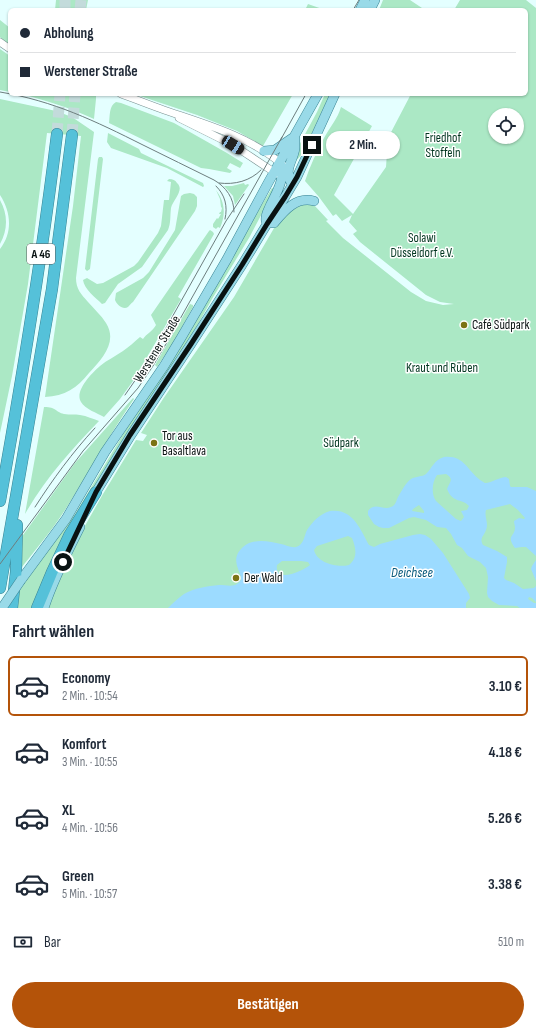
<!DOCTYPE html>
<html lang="de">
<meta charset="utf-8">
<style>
:root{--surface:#fff;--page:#f6f6f7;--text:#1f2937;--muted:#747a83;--line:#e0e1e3;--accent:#b45309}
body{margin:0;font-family:"Sofia Sans Condensed",sans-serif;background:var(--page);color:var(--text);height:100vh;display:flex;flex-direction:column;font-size:15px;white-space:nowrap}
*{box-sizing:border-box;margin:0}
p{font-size:13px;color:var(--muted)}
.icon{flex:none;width:22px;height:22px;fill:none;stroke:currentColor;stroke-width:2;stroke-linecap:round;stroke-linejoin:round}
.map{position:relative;height:608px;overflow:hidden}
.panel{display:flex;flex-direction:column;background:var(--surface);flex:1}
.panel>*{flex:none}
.top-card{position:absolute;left:8px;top:8px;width:520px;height:88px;border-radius:6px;box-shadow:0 1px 3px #0004;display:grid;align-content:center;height:88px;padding:0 12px;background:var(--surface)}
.controls{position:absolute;left:488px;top:108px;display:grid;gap:8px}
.controls a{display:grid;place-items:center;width:36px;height:36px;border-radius:50%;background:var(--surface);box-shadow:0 1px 3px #0004;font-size:20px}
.end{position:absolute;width:18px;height:18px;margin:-9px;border:5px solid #091212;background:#fff;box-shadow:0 0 0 2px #fff}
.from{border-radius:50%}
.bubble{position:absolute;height:28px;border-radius:14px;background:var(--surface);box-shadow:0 1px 3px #0004;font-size:13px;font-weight:700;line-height:28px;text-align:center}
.car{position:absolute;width:12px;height:24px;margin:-12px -6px;border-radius:5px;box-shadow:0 0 3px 1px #0007;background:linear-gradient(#222 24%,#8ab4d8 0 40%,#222 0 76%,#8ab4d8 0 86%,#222 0)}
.top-card b{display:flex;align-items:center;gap:14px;height:38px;font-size:15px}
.top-card b+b{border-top:1px solid var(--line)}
.top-card i{width:10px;height:10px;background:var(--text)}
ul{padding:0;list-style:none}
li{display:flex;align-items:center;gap:12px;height:60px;margin:0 8px 6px;padding:0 4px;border:2px solid transparent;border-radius:6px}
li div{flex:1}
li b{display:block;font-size:15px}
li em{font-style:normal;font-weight:700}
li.current{border-color:var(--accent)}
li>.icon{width:36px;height:36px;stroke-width:1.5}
h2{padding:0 12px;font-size:18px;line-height:48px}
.pay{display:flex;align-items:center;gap:10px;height:44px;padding:0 12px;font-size:15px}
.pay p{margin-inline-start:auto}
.button{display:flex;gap:8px;margin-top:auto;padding:8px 12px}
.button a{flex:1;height:46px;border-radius:24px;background:var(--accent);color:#fff;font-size:16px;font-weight:700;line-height:46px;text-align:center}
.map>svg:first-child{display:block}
.green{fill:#abe8c5;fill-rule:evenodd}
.water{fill:#9cdbff;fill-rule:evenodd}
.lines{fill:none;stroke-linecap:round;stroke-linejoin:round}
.highway-tunnel{stroke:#c3dbdb;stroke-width:11;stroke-dasharray:11 5.5;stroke-linecap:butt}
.minor-casing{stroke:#7a9393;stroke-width:8}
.major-casing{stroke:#3a8493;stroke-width:10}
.highway-casing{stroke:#3a8493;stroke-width:12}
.minor{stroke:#fff;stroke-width:7}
.major{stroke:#99dae8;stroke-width:9}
.highway{stroke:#55c1d9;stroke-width:11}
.tram{stroke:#6d7e7e;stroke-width:1}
.major-bridge-casing{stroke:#3a8493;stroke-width:10;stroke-linecap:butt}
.major-bridge{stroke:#99dae8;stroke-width:9}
.route{stroke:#091212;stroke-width:5}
.poi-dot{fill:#7c7315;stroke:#fff;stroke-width:1.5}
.labels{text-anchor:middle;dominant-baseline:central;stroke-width:3;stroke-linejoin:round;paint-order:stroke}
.shield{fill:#fff;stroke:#535959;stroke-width:1}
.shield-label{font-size:12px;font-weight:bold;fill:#091212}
.park-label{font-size:13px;fill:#00351f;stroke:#fff}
.poi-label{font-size:13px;fill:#091212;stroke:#fff;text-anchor:start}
.street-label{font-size:13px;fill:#091212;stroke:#fff}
.water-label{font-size:14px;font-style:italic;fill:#07597b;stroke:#fff}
</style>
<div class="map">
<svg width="536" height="608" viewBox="0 0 536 608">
<rect width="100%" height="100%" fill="#e4ffff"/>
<path class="green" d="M56,0H88L86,10H55Z
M383,0H410L425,10H379Z
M460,0H526L536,8V608H47L78,538L103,494L136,440L143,441L147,435L141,433L163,399L234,297L277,223L283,215L300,206V203L314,205L328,220L326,221L343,238L411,292L426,301L443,305L454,304L440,302L426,295L360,242L353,234L357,231L349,222L352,215L342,221L336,214L333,216L319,197L305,181C310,166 317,151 324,138C330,127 338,118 341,107L372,126L334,195L353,214L386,167L388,138L411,94H526V10H454ZM495,115H517V137H495Z
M308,4L325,10H305Z
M0,20L10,28V46L0,37Z
M0,49L10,56V92L0,90Z
M20,94H94L96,96V99L94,119C70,108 46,100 20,94Z
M134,94H232L233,95L235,94H293L263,146L237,131L197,115Z
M325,94H330L302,154L295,162L297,149L317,112Z
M0,99L56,111L72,117L94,132L76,278C76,289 81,294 88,302C94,309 101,315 106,323C118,342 102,359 89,373C77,388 65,396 45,397L73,206L81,136L47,133L28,284L12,376L0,433V249C13,232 11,212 0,195Z
M116,102L121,103L174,123L227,153L243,163L240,168L230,163L227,168L232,171L230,173L209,169L201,168L109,123C110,115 109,106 116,102Z
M108,133L139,149L141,153L203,183L204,186L203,187L167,168L111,148L107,142Z
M99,157H102L103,159L90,269L87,271L85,269L98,159Z
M169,179C173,179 175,180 177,183C185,190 173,200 171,208C170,216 171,223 168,230L142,267L118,284L105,303L102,304C96,298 84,289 83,280L87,278L97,284L103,283L134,266L138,262L158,233L161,226L164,200H169L171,182L167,181Z
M244,183L245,185L248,184L249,185L235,205L233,196L224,186H232Z
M272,188L275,189L249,238L212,299L187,344L135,421L111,459L91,494L39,591L31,608H17L18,591L75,514Z
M216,190C225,202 226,214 220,228L218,227L216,229L213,227V224L217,218L218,219L221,214H219L220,212H221L222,208L221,207L220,199Z
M190,193L194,194L197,197V206L195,211L133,302C131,303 130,305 128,307C123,310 117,305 115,300L116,293L143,278L149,272L175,230L181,196L184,194Z
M0,200C8,215 8,229 0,244Z
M210,230L213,232L214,234L178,297L181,299L133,381L120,399L104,417C97,413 85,409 81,402C74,391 92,373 100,366C107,360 116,356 123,351C129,347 134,342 140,337L143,339C146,334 153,331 156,325L151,315L209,231Z
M190,304L193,305V307L173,343L157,367L155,365Z
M133,398L134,399C109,435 88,474 65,510C51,532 34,551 19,571L18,542L75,463Z
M44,407C57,407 55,412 64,414C70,415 75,414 80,415C87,416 93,419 99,421C71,450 45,479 25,514Z"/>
<path class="water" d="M444,457C464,455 467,470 480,480C482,481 483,482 485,483C488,484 500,477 506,477L509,479L510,486L511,487H527L536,491V556L526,547H522L515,548C506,535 514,538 515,528C515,526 514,523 514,521L519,518L524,519L525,518L518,510L510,504L486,510C484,517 489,523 486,530C484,536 479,538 483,545L497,551L507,557V562L504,578L506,580L514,583L523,589L534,588L536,586V602L532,598L529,597L528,599L534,603H536V608H520L517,606L499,605L492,601L488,597L487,593L488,577L486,568L480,562L468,556L462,548L457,545L451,534L446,528L437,527L426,520L414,517L409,518L389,528H383L379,527L374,524L368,515V511C375,501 383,511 391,507C396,505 396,501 398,497C401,492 406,482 411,479C416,476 422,477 426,474C433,467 433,461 444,457ZM446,474C455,479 449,483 447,489C453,504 462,498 469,506L467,510L461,511L464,517L461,521L456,519L436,501C431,494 432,482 437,475ZM419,505L424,511V513L412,511L413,509Z
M330,511C353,508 360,529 369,545L374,547L380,544L413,535L420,534L425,535L431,539L443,553L469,594L470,598L466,603V608H168C173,603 178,598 184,594C194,588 208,586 219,585C225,585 233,587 237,584C250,577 225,563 243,547C253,538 269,541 281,544C286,545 291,548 296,547C304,545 304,536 307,530C313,521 320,514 330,511ZM348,536L352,538C356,548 358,558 349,565C337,568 317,563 314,550L317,546ZM282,561H301L308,562L310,565C303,571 274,584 277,565Z
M536,560V581L531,569L532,566Z"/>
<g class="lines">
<path class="highway-tunnel" d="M65,10V0
M80,10L81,0
M57,134L60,94
M72,135L75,94"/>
<defs>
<path id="minor" d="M0,42L10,49
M121,94C135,99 150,105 164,110C205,124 249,136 283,165
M179,118L233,145L277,174"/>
<path id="major" d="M360,10L365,0
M370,10L375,0
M264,151L275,150L294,137
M292,184C283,169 293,162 295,148C295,144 295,141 295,138
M266,221C265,215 268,211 270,206C277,191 286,179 280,162
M268,223H274C284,211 296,196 314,201
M93,497L131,435L191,344L242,265L267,224L285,197L297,177L335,94
M21,580L66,519L105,452L164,366L181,338L227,259L268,183L318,94
M44,608C53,580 67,553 80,527"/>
<path id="highway" d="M0,501C22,379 42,257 57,134
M0,588L52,289L72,135
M12,608L16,572L17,525
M37,608L52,572L69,536L96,492"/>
</defs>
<use href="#minor" class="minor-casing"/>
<use href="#major" class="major-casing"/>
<use href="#highway" class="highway-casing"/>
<use href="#minor" class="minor"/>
<use href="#major" class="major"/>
<use href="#highway" class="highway"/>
<path class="tram" d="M353,10L359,0
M0,92C54,101 95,121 143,145C167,157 190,168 214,180C226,187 234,198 234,212
M280,141L306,94
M219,183C235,185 250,181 261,170
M216,186C225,195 228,206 225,219
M125,395L143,369L226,221L244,194
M35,507C53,479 72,453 95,428
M0,564L83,451L138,388L153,366L166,344L282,137"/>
<defs>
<path id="major-bridge" d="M2,608L21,580"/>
</defs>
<use href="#major-bridge" class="major-bridge-casing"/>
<use href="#major-bridge" class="major-bridge"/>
</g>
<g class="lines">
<path class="route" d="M63,562L96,492L130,435L191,344L242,265L267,224L285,197L297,177L312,145"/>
</g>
<g class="poi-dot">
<circle cx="464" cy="325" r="4"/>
<circle cx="154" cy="443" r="4"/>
<circle cx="236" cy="578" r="4"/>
</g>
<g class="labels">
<rect class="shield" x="27" y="244" width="28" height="20" rx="3"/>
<g class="shield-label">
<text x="41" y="254">A 46</text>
</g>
<g class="park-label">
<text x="443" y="138">Friedhof<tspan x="443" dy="15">Stoffeln</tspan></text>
<text x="422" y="238">Solawi<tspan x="422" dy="15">Düsseldorf e.V.</tspan></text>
<text x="442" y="368">Kraut und Rüben</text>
<text x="341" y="443">Südpark</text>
</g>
<g class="poi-label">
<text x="472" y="325">Café Südpark</text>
<text x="162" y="436">Tor aus<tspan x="162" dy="15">Basaltlava</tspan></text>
<text x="244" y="578">Der Wald</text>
</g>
<g class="street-label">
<text transform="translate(157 349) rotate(-58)">Werstener Straße</text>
</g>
<g class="water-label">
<text x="412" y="572">Deichsee</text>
</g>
</g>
</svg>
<div class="controls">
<a><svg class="icon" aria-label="locate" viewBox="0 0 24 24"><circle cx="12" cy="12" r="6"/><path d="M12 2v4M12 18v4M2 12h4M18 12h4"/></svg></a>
</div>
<i class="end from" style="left:63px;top:562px"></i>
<i class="end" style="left:312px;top:145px"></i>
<div class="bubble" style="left:326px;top:131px;width:74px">2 Min.</div>
<i class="car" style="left:233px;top:145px;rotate:122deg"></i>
<div class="top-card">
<b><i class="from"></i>Abholung</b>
<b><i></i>Werstener Straße</b>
</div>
</div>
<section class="panel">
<h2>Fahrt wählen</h2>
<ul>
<li class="current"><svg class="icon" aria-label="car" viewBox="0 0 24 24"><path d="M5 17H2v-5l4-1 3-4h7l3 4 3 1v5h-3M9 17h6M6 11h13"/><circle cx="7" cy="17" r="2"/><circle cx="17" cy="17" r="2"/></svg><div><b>Economy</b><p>2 Min. · 10:54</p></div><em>3.10 €</em></li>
<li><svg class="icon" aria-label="car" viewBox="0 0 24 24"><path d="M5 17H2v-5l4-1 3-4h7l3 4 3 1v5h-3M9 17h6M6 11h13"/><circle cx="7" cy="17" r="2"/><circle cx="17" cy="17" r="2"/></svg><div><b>Komfort</b><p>3 Min. · 10:55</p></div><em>4.18 €</em></li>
<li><svg class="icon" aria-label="car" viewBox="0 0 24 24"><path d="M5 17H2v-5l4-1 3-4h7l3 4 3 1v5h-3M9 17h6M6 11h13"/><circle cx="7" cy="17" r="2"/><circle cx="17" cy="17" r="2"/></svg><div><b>XL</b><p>4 Min. · 10:56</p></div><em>5.26 €</em></li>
<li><svg class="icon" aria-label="car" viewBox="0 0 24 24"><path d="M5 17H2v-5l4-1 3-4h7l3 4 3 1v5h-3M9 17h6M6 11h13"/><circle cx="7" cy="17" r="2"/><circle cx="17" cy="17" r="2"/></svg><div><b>Green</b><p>5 Min. · 10:57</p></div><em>3.38 €</em></li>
</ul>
<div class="pay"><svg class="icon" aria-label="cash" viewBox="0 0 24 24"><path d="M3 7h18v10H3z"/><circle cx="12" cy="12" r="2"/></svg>Bar<p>510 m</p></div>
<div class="button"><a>Bestätigen</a></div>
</section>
